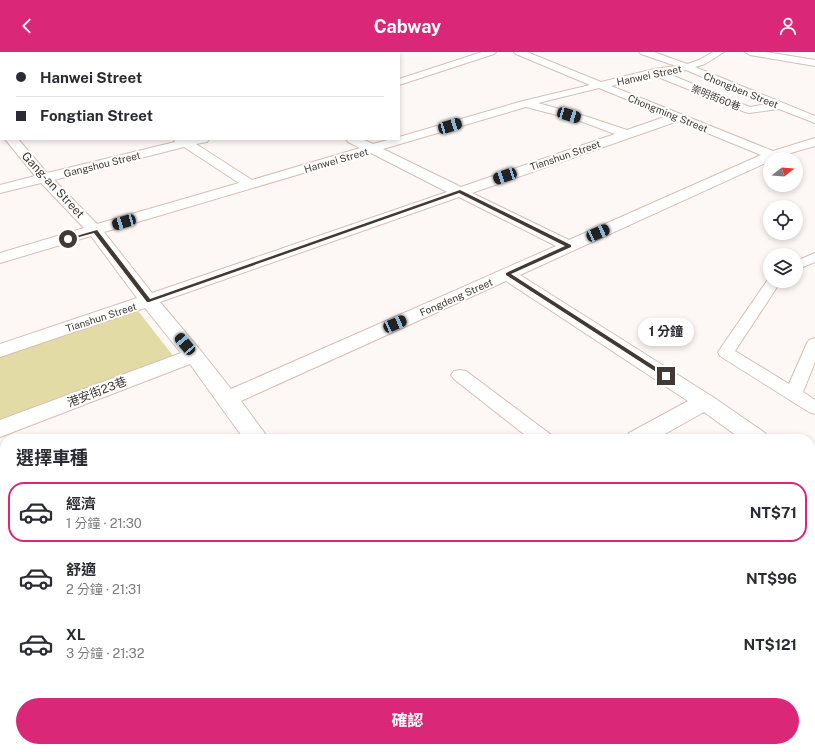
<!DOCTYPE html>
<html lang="zh-TW">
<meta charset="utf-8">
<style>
:root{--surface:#fff;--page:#f2f2f3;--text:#2b2b33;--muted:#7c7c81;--line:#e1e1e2;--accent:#db2777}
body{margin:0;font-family:"Public Sans","Noto Sans TC",sans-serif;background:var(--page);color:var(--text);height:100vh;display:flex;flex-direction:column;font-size:15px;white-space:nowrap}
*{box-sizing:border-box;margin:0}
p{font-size:13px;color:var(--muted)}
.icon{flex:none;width:22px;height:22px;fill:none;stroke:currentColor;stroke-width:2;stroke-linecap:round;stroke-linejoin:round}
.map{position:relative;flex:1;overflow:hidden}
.panel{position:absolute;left:0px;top:382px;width:815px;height:318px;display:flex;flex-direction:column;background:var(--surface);border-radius:16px 16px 0 0;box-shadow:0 2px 6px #0003}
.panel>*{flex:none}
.hud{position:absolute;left:0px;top:0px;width:400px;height:88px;box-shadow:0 2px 6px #0003;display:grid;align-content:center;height:88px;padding:0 16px;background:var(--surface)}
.needle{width:26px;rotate:73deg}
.controls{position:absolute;left:763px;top:100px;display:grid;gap:8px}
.controls a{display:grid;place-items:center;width:40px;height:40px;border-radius:50%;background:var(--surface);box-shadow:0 2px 6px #0003;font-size:20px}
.end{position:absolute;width:18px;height:18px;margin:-9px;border:5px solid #423935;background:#fff;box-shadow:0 0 0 2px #fff}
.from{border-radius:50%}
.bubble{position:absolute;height:28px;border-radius:14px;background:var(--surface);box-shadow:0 2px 6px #0003;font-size:13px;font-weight:700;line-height:28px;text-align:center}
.car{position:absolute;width:12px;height:24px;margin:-12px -6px;border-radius:5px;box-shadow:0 0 3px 1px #0007;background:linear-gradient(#222 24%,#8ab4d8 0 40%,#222 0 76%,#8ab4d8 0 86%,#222 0)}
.hud b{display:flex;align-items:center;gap:14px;height:38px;font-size:15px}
.hud b+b{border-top:1px solid var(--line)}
.hud i{width:10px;height:10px;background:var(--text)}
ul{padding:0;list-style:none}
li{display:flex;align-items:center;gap:12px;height:60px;margin:0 8px 6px;padding:0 8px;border:2px solid transparent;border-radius:16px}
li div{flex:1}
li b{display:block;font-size:15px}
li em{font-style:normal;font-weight:700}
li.on{border-color:var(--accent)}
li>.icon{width:36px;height:36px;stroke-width:1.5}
h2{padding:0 16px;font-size:18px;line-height:48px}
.button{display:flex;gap:8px;margin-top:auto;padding:8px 16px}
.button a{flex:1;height:46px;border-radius:24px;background:var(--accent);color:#fff;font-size:16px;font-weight:700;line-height:46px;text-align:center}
header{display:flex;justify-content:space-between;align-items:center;height:52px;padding:0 16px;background:var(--accent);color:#fff;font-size:18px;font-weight:700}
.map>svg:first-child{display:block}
.green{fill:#e3dba6}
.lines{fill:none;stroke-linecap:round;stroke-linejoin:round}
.lane-casing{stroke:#d6bfb5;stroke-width:2}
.street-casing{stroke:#d6bfb5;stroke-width:2}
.lane{fill:#fff;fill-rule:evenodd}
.street{fill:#fff;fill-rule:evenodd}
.route{fill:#423935}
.labels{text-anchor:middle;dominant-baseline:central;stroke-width:4;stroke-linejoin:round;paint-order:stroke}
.far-street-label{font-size:10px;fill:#423935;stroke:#fff}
.street-label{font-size:12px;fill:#423935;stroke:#fff}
</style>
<header><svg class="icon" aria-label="back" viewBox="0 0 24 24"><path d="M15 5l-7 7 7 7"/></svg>Cabway<svg class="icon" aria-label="person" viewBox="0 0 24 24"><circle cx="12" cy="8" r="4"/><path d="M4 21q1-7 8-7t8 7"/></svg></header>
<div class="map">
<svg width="815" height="700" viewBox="0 0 815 700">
<rect width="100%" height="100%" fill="#fdf8f6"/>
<path class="green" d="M135,255L174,305L0,372V302Z
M815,678V700H791L797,695H810V683Z"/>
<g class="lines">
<defs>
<path id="lane" d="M815,201V210L796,218V209Z
M769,226L770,229H781L735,299L789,332L807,291L809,288L815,286V310L803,340L815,348V362L809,360L720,304L718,300Z
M460,318L466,319L550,382L553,387H530L454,327L451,323L454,319Z"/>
<path id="street" d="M27,0H39L40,1H28Z
M135,0H148L149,1H136Z
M245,0H257L244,1Z
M280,0H294L295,1H281Z
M365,0H377L364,1Z
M482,0H496L494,2L399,33V27Z
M514,0H527L601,30L654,17L676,14L641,2L639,0H654L687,12L699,8L713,0H724L705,12L695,15L815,64V71L779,57L749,61L745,60L653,23L611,34L773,99L815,86V94L770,107V109L520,223L713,345L765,381L769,387H741L704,360L656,387H625L629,381L688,349L506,229L241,349L269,387H244L190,312L0,385V368L181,301L145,256L0,305V292L137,246L91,184L0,211V201L84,176L41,131L0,141V133L35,124L5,87H18L47,121L175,90L173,87H209L207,90L196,92L252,128L360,96L348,90L346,87H362L373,92L391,87H399V85L523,49L590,33L516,2ZM686,18L767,52L750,55L666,21ZM599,36L667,64L627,78L588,65L538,51ZM526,55L580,69L615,82L461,135L383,97ZM678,69L761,103L569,188L472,141ZM184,95L239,131L97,172L54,128ZM371,101L447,140L152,241L104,180ZM459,145L556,194L231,337L201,299L160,250Z
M745,0H766L815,8V14L750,3Z
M0,8H1V14H0Z
M0,69L1,70V78L0,77Z
M810,417L815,418V439L810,438Z
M815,553V592L810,594V555Z
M5,648V683L0,685V650Z
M469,695H505L507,700H471Z
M696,695H734L732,700H694Z"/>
</defs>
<use href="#lane" class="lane-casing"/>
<use href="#street" class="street-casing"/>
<use href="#lane" class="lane"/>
<use href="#street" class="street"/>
</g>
<path class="route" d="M460,138L571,193V195L511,222L668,323V325H664L506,223V221L565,194L459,141L149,250H147L94,181L68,188L66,187L97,178L150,247Z"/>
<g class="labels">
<g class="far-street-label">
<text transform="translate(649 23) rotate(-12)">Hanwei Street</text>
<text transform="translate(741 38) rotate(22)">Chongben Street</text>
<text transform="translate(716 45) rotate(22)">崇明街60巷</text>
<text transform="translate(668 61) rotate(22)">Chongming Street</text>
<text transform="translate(565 103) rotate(-19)">Tianshun Street</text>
<text transform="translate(336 108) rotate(-16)">Hanwei Street</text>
<text transform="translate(102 112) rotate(-14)">Gangshou Street</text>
<text transform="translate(456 245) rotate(-24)">Fongdeng Street</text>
<text transform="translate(101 265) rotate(-18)">Tianshun Street</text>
</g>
<g class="street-label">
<text transform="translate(53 133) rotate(47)">Gang-an Street</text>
<text transform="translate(97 340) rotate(-21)">港安街23巷</text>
</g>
</g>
</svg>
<div class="controls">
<a><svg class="needle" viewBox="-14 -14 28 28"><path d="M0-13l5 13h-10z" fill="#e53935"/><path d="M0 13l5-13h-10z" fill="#7c7c81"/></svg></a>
<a><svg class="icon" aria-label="locate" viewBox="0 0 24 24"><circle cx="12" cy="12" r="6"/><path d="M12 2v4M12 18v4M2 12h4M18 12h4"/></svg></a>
<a><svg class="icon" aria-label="layers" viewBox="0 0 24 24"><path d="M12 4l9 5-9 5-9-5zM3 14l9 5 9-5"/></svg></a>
</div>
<i class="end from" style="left:68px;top:187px"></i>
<i class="end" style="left:666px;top:324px"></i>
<div class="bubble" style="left:638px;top:266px;width:56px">1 分鐘</div>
<i class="car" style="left:569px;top:63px;rotate:106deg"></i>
<i class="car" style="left:450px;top:74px;rotate:73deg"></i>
<i class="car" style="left:505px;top:124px;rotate:251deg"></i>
<i class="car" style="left:124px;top:170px;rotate:254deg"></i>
<i class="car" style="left:598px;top:181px;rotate:66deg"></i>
<i class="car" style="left:395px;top:272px;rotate:66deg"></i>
<i class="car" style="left:185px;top:292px;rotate:320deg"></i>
<div class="hud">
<b><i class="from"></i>Hanwei Street</b>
<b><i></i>Fongtian Street</b>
</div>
<section class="panel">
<h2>選擇車種</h2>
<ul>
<li class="on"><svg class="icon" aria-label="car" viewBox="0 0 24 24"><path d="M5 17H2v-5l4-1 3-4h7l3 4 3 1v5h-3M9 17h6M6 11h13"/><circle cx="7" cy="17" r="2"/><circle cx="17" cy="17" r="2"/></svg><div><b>經濟</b><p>1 分鐘 · 21:30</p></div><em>NT$71</em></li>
<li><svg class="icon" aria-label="car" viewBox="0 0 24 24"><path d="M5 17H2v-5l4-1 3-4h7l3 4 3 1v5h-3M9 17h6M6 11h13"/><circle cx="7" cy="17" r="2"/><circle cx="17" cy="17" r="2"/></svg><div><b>舒適</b><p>2 分鐘 · 21:31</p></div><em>NT$96</em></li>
<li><svg class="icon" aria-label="car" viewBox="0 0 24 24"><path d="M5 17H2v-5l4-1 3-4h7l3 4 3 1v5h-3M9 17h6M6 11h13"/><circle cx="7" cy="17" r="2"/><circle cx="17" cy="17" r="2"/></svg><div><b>XL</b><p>3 分鐘 · 21:32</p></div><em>NT$121</em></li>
</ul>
<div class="button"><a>確認</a></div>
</section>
</div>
